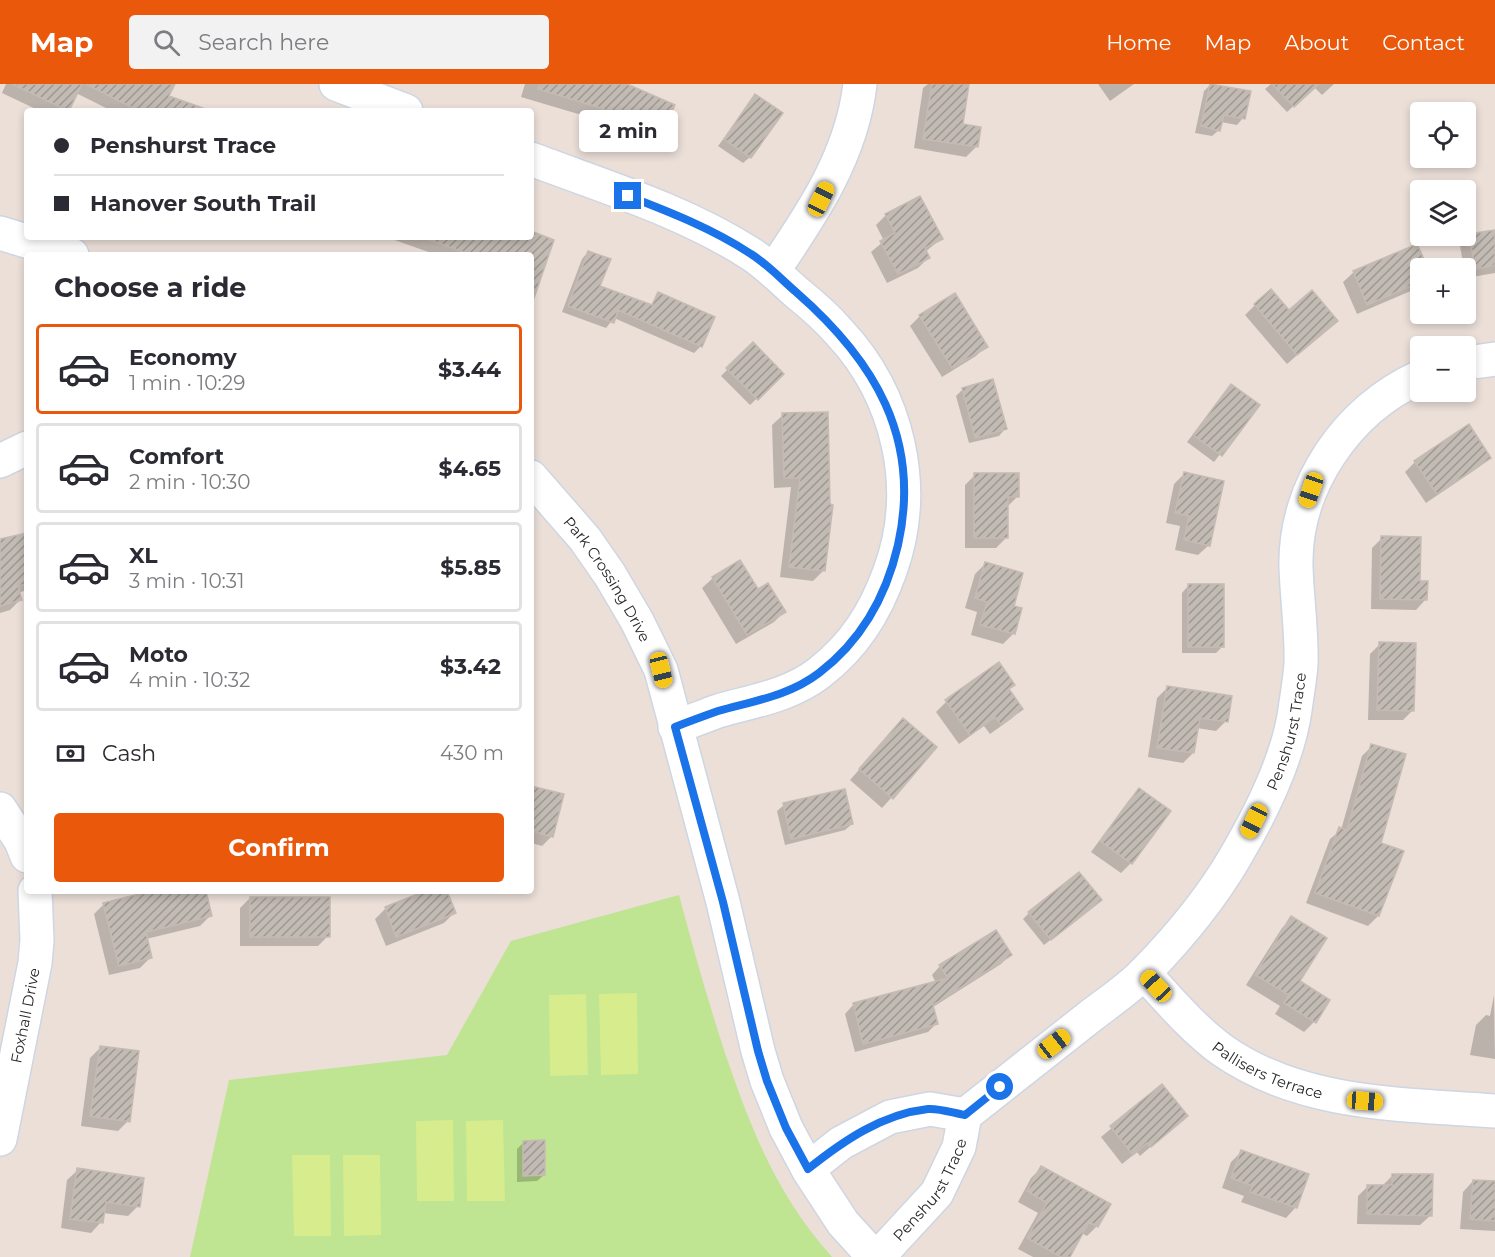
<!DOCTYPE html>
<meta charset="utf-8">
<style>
:root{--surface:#fff;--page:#f2f2f3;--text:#2b2b33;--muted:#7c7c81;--line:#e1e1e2;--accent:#ea580c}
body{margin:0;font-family:Montserrat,sans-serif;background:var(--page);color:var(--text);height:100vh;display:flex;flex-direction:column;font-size:22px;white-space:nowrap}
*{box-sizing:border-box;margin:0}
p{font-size:20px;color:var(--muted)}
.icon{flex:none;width:33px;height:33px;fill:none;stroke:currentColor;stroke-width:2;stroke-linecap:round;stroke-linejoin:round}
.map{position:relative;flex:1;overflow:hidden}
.details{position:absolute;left:24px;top:168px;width:510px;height:642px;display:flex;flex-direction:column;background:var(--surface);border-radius:6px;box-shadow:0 3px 9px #0003}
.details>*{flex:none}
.hud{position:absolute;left:24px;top:24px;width:510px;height:132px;border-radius:6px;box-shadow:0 3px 9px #0003;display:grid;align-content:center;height:132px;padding:0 30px;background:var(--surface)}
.buttons{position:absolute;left:1410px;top:18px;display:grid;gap:12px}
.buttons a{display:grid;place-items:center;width:66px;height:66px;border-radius:6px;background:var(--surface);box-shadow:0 3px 9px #0003;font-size:30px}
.end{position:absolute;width:27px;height:27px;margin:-14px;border:8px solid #1a73e8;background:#fff;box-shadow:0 0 0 3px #fff}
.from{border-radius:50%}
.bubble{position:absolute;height:42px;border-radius:6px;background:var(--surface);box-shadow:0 3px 9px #0003;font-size:20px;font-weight:700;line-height:42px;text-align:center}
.car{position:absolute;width:18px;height:36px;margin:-18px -9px;border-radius:8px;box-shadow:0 0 4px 2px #0007;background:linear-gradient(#f5c518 24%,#345 0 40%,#f5c518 0 76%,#345 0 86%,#f5c518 0)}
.hud b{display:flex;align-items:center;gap:21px;height:57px;font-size:22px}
.hud b+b{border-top:2px solid var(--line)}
.hud i{width:15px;height:15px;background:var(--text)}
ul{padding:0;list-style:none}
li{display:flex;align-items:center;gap:18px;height:90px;margin:0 12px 9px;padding:0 18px;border:3px solid var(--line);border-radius:6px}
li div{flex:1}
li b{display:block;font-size:22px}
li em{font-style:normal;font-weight:700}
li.selected{border-color:var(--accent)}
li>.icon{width:54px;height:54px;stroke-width:1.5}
h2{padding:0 30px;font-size:27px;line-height:72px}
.pay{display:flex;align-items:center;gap:15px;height:66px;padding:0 30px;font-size:22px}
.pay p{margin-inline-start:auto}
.button{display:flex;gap:12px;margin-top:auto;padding:12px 30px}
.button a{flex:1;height:69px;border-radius:6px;background:var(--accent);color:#fff;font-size:24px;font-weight:700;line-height:69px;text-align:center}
header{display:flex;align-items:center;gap:36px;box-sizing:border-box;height:84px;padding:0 30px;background:var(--accent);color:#fff}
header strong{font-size:28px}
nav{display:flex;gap:33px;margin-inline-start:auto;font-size:21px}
.search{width:420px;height:54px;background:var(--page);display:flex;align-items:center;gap:15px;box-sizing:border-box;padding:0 21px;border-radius:6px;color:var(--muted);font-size:22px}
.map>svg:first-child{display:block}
.green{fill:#bfe492}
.pitch{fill:#d7ec8d}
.shadow{fill:#0003}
.building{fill:url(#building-hatch);stroke:#c6bbb2;stroke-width:1.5}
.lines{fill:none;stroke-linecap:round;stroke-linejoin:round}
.minor-casing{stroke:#ced6e2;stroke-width:36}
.minor{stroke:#fff;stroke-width:33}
.route{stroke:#1a73e8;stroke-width:8}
.labels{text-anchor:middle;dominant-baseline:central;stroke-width:4.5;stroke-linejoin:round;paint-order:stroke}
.street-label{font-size:15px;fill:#282828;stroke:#fff}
</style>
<header>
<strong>Map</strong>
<div class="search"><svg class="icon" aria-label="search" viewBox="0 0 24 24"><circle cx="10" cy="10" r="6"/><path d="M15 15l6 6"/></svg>Search here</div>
<nav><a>Home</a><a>Map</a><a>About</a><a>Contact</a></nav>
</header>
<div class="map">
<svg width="1495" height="1173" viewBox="0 0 1495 1173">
<defs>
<pattern id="building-hatch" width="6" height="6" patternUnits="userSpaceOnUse" patternTransform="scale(1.5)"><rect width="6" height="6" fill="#c2bbb4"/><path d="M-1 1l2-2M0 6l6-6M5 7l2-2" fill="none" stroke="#9e9892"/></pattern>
</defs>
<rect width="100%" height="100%" fill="#ebdfd8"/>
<path class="green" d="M679,811C693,864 708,917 725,969C751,1045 777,1112 832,1173H190L229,996L447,971L511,857Z"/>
<path class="pitch" d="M637,909L638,990L601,991L599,910Z
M586,910L588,991L550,992L549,911Z
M453,1036L454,1117H417L416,1037Z
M503,1036L505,1117H467L466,1037Z
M292,1071H330L331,1152H294Z
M343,1071H380L381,1151L344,1152Z"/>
<path class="shadow" d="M6,0H162L166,13L206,27H112L76,9L67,27H40L2,9Z
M525,0H621L659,54L648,64L593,40L595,35L521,13Z
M928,0H967L961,41L976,63L966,73L914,64L923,4Z
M1098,0H1134L1110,17Z
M1211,0L1249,8L1243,34L1237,41L1221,38L1219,46L1212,52L1195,49L1204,7Z
M1271,0H1334L1322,11L1314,3L1287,28L1265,5Z
M756,12L750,73L743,79L718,62Z
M886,131L941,155L925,168L928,174L918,184L887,199L871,168L884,157L876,141Z
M1495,147V189L1466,194V184H1464L1460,162L1470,151Z
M531,149L553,157L541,190L531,199V171H437L386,153H531Z
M1417,162L1426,184H1420V203L1357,230L1343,198L1354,188Z
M588,168L598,203L650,222L659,210L701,262L694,269L614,234L606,244L562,228L582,175Z
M1255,221L1289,228L1336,237L1287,280L1245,231Z
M920,232L986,262L976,272L942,293L910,242Z
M753,260L782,290L750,321L721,292Z
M1231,302L1258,321L1214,378L1187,358Z
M963,305L1005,345L999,352L969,359L956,312Z
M783,331L829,422L824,486L813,497L780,493L791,403L774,404L772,341Z
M1490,373L1479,383L1426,419L1405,388L1415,378Z
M1184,390L1209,461L1198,471L1175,466L1180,442L1166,439L1174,400Z
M975,391L1018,412L1007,423L1006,454L996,464H965V401Z
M27,450V506L18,509L20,516L10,526L0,529V457Z
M1382,454L1419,499L1426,515L1416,526L1371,525L1372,464Z
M740,478L757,507L784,528L774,538L736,560L702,504L713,494Z
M985,480L1013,550L1003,560L971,551L977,528L965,524L975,490Z
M1188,502L1222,563L1216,569H1182V509Z
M1380,560L1413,626L1403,636H1368L1370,570Z
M1013,601L1008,606L1021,625L1011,635L990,650L984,642L959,660L936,628L946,618Z
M1167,604L1226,637L1216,647L1197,644L1193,669L1183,679L1148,673L1157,614Z
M903,636L892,713L882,724L850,696Z
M1372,662L1379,760L1378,832L1368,842L1306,819L1330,755L1341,746L1362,672Z
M531,704L552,752L542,762L531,759Z
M1139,706L1131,779L1121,789L1091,768L1129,716Z
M784,721L852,740L845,746L785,761L777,727Z
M158,807H204L210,832L200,842L146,855L150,874L140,884L109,891L94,830L104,820Z
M429,807H446L454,829L444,839L386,862L375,835L385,825Z
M250,814L328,852L318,862H240V824Z
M1093,822L1044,861L1023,835L1029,829Z
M1292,834L1298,898L1328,916L1314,938L1304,948L1275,930L1280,922L1246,901L1282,844Z
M1010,871L1001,880L933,923L937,939L928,948L855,968L845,930L853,921L936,899L932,891L940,882Z
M1494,911L1495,975L1470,971L1476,941L1486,931L1490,932Z
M100,964L128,1037L118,1047L81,1042L90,974Z
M1162,1002L1186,1032L1140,1072L1137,1068L1122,1080L1101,1053Z
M524,1058L544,1091L537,1097L517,1098V1065Z
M1241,1068L1296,1123L1286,1134L1241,1118L1244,1112L1222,1104L1231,1078Z
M1041,1084L1097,1142L1087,1152L1081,1149L1068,1173H1033L1018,1165L1038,1129L1018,1118L1031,1094Z
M78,1086L138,1122L128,1132L103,1129L101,1138L91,1149L61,1144L67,1096Z
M1393,1091L1431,1131L1420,1141L1357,1140L1358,1112L1368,1102L1383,1101Z
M1473,1097L1495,1099V1147L1460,1145L1463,1108Z"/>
<path class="building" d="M12,0H82L69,27Z
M86,0H175L169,12L203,24V27H139Z
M539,0H627L675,21L660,55L602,30L604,25L538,5Z
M932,0H969L963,40L981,43L978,63L923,55Z
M1210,0L1251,7L1245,35L1224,31L1220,47L1201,42Z
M1272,0H1319L1294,23Z
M755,10L783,29L751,74L724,55Z
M920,112L943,155L925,164L930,174L898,190L880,157L895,149L885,130Z
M1495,146V181L1475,185L1469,150Z
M531,147L554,156L534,214H531V171H472L429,156V153H531Z
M1417,160L1428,184H1420V198L1367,221L1353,187Z
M588,167L611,175L600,202L652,221L658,208L715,233L702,263L618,226L614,239L568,222Z
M1271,205L1289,226L1312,206L1338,237L1297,271L1254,220Z
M955,209L988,263L952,284L919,231Z
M753,258L784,290L758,316L726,284Z
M993,295L1007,345L975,354L962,304Z
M1231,300L1260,321L1222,372L1193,351Z
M828,328L830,420L833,421L825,487L789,483L800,394H784L782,329Z
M1469,340L1491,374L1437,410L1414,377Z
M1184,388L1224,397L1210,462L1184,456L1189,432L1175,429Z
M974,389H1019V413H1008V454H974Z
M27,449V500L18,502L22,516L0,522V455Z
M1381,452L1421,453L1420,497H1428L1427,516L1380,515Z
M740,476L758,505L768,499L786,528L747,551L712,493Z
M985,478L1023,489L1014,522L1022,524L1015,550L980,541L987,518L975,514Z
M1188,500H1224V563H1188Z
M1379,558L1416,559L1414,627L1377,626Z
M999,578L1015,601L1009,605L1023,625L1001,641L995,633L970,651L945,616Z
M1167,602L1232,612L1228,638L1200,634L1194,669L1157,664Z
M903,634L937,663L893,715L859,685Z
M1371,660L1406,670L1381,759L1404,767L1379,832L1315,809L1339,743L1347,746Z
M531,702L564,710L553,753L531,747Z
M1139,704L1171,727L1132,780L1100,757Z
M845,705L853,740L791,755L783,719Z
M1079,788L1102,816L1051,856L1028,828Z
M151,807H206L212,832L146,848L152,874L119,882L103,819Z
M425,807H447L456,829L396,853L385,823Z
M250,813H330V853H250Z
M1291,832L1327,854L1300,897L1330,916L1316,939L1284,919L1289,911L1255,891Z
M996,846L1012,871L933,921L938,940L863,960L853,919L948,894L939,881Z
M100,962L139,967L130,1038L90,1032Z
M1162,1000L1188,1032L1151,1063L1147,1059L1133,1071L1110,1042Z
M545,1056V1091L523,1092V1057Z
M1241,1066L1309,1090L1297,1124L1250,1108L1253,1102L1231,1094Z
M1041,1082L1111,1120L1098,1143L1089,1138L1070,1173H1061L1027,1154L1047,1119L1027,1107Z
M77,1084L144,1094L140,1123L106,1118L103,1139L70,1135Z
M1392,1090H1433L1432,1132L1367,1130V1101H1392Z
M1473,1096L1495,1097V1137L1470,1135Z"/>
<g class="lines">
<defs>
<g id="minor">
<path d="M336,0L406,27"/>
<path d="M531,75C605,103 684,127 751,170C767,180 781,195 796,208C811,220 826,233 839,248C899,312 920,405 890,487C875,529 854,562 819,589C789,612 753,617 718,627C704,632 690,638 675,643"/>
<path d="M0,149L72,171"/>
<path d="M773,187C812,130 852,71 860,0"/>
<path d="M1466,279L1495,275"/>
<path d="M0,377L27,364"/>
<path id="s1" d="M531,393L585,455L610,491L637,537L661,586L723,818L758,967L767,997L786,1044L809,1087L843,1139L874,1173"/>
<path d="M0,725L21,757L27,772"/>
<path id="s2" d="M1144,889C1168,915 1193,945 1222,966C1302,1022 1401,1020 1495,1027"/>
<path id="s3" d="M0,1055L35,879L37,856L35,807"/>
<path d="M808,1085L841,1059L890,1033L930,1025L965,1031"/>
<path id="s4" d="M878,1173L937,1109L959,1063L965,1031C1006,999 1047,966 1088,934C1107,919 1129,905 1146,887C1179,853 1210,816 1234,775C1260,731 1288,676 1295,626C1297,611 1300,595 1301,580C1302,548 1297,515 1296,483C1294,402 1348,325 1420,293"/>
</g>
</defs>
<use href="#minor" class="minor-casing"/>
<use href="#minor" class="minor"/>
</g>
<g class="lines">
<path class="route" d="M628,112C670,128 713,145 751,170C767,180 781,195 796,208C874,276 922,354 898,461C886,513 861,557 819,589C789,612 753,617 718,627C704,632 690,637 675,643L723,818L758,967L767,997L786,1044L808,1085C843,1057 882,1030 928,1025C939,1024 953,1029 965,1031L1000,1003"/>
</g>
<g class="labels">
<g class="street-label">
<text stroke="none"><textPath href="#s1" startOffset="128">Park Crossing Drive</textPath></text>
<text stroke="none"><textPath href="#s4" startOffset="684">Penshurst Trace</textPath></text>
<text stroke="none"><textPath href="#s3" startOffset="126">Foxhall Drive</textPath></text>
<text stroke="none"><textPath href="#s2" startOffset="160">Pallisers Terrace</textPath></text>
<text stroke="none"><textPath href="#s4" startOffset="86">Penshurst Trace</textPath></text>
</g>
</g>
</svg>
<div class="buttons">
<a><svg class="icon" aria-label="locate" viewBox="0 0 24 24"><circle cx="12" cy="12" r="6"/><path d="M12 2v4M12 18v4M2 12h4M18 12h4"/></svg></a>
<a><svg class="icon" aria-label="layers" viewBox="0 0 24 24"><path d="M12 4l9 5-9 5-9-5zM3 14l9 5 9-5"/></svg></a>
<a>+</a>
<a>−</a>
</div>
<i class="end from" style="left:1000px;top:1003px"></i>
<i class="end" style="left:628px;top:112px"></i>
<div class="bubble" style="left:579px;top:26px;width:99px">2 min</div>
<i class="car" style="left:821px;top:115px;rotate:26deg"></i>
<i class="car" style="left:1311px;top:406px;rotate:199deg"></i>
<i class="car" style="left:661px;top:586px;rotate:166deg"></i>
<i class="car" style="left:1254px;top:737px;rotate:207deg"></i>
<i class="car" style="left:1156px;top:902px;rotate:317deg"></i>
<i class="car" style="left:1054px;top:960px;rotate:52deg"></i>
<i class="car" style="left:1365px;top:1017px;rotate:94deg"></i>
<div class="hud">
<b><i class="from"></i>Penshurst Trace</b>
<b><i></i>Hanover South Trail</b>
</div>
<section class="details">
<h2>Choose a ride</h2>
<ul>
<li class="selected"><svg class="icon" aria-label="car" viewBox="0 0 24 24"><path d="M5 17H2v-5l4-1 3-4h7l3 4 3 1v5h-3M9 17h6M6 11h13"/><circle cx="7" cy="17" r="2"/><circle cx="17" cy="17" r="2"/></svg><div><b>Economy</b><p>1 min · 10:29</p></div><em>$3.44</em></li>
<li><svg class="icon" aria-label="car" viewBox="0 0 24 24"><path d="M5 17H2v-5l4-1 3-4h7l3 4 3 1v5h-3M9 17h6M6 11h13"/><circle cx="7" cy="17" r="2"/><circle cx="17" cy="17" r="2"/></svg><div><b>Comfort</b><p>2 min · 10:30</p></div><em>$4.65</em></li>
<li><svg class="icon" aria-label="car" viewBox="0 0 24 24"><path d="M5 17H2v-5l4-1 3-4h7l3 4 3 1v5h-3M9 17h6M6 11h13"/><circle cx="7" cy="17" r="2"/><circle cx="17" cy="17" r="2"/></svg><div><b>XL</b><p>3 min · 10:31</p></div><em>$5.85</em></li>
<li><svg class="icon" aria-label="car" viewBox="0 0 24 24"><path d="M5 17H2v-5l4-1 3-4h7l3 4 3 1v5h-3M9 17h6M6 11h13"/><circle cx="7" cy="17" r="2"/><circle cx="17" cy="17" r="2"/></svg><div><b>Moto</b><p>4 min · 10:32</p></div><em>$3.42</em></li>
</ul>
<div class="pay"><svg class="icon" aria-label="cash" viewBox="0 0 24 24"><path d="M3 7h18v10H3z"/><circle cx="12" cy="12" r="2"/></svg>Cash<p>430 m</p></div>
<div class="button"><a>Confirm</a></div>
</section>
</div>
